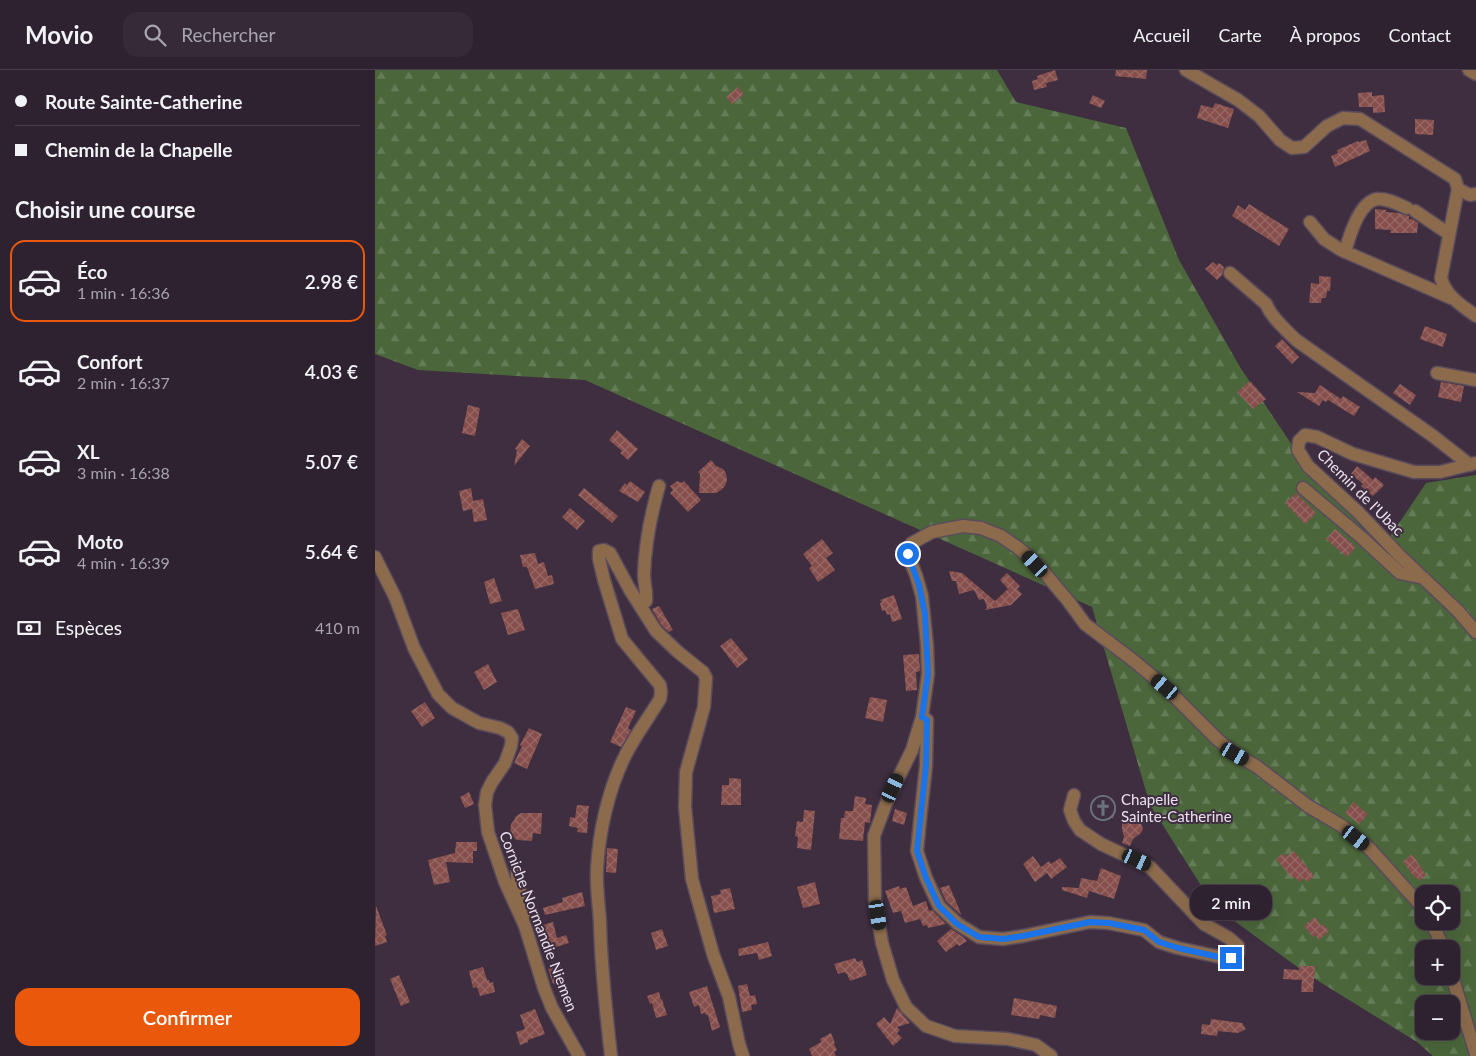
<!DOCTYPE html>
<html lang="fr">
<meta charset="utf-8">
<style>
:root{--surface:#2e2230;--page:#362a38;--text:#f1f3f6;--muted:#a7a4ab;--line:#493f4c;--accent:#ea580c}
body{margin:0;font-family:Lato,sans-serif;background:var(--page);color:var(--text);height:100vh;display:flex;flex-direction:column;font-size:19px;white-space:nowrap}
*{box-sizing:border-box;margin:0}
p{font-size:16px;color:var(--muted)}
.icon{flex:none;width:28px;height:28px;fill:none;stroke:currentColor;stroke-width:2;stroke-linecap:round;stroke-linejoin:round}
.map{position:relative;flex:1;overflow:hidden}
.side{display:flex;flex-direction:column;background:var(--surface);width:375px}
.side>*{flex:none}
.top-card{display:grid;align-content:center;height:110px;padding:0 15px;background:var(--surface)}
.controls{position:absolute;left:1040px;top:815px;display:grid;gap:10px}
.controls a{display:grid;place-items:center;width:45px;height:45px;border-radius:10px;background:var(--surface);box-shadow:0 5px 20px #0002,0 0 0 1px var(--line);font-size:25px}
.end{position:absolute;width:22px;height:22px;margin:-11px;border:6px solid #1a73e8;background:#fff;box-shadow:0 0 0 2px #fff}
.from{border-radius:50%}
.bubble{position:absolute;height:35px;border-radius:15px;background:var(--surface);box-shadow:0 5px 20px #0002,0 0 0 1px var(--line);font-size:16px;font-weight:600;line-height:35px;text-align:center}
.car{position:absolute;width:15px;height:30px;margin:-15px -8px;border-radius:6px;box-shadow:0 0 4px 1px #0007;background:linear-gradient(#222 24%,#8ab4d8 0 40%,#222 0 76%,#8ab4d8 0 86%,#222 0)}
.top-card b{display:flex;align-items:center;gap:18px;height:48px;font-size:19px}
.top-card b+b{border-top:1px solid var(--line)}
.top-card i{width:12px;height:12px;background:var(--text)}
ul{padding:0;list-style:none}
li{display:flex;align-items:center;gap:15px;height:82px;margin:0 10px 8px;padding:0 5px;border:2px solid transparent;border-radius:15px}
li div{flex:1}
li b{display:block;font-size:19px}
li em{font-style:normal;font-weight:600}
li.selected{border-color:var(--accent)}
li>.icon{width:45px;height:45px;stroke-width:1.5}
h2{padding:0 15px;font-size:22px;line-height:60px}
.pay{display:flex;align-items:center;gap:12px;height:55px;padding:0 15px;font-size:19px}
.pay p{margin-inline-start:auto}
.cta{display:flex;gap:10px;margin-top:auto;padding:10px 15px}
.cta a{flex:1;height:58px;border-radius:15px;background:var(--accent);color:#fff;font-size:20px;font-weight:600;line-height:58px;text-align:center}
header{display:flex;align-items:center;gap:30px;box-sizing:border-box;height:70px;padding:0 25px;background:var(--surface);border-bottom:1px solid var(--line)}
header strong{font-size:24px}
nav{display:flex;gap:28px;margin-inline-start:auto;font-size:18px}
.search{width:350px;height:45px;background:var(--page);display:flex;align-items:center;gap:12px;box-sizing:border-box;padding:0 18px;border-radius:15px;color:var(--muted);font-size:19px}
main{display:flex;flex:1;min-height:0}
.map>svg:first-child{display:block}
.forest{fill:url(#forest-firs);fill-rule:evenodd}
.building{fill:url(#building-cross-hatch)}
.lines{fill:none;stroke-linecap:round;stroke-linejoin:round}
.minor-casing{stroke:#5a4b5c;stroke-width:15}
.minor{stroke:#8b6b4c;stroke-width:12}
.route{stroke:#1a73e8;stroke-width:6}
.labels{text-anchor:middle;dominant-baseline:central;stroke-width:4;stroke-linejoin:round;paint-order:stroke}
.street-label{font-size:15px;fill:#ece2ee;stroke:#3e2e40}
.poi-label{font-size:15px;fill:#ece2ee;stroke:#3e2e40;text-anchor:start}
</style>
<header>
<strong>Movio</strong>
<div class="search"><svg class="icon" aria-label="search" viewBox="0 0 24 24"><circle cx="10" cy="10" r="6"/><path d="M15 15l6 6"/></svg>Rechercher</div>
<nav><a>Accueil</a><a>Carte</a><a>À propos</a><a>Contact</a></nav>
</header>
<main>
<section class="side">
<div class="top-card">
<b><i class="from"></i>Route Sainte-Catherine</b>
<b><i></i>Chemin de la Chapelle</b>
</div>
<h2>Choisir une course</h2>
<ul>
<li class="selected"><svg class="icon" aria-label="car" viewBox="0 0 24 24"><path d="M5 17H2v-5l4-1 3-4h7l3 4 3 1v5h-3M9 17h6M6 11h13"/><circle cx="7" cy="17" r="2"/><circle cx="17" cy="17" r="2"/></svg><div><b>Éco</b><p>1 min · 16:36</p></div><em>2.98 €</em></li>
<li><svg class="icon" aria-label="car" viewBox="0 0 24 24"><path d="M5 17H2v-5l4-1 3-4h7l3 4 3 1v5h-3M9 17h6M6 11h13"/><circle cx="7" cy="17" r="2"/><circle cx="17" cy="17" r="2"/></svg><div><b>Confort</b><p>2 min · 16:37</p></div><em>4.03 €</em></li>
<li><svg class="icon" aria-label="car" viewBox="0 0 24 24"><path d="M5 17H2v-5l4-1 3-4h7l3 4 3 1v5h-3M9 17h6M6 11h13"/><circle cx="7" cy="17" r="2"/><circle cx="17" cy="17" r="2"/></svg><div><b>XL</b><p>3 min · 16:38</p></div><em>5.07 €</em></li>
<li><svg class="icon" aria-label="car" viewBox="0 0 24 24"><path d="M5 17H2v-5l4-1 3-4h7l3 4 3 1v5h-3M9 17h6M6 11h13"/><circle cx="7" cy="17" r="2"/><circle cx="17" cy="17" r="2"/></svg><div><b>Moto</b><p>4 min · 16:39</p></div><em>5.64 €</em></li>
</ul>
<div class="pay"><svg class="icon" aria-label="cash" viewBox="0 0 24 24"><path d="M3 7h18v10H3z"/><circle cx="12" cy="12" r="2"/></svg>Espèces<p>410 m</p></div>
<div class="cta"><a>Confirmer</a></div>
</section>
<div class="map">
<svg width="1101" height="986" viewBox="0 0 1101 986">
<defs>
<pattern id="forest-firs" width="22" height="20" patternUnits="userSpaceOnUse" patternTransform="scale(1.25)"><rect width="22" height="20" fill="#4b663b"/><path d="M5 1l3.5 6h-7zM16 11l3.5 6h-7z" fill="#657c58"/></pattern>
<pattern id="building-cross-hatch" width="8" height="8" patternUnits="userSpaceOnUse" patternTransform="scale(1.25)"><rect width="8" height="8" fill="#864f4c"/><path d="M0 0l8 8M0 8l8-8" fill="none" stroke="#976866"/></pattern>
</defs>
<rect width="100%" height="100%" fill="#3e2e40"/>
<path class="forest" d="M0,0H622L641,32L751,58L804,190L865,297L919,378L1006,480L1051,413L1101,405V986H1058L1042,972L932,904L839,836L775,735L717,537L210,310L43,300L0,284ZM1049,824H1076V851H1049ZM1049,879H1076V906H1049ZM1049,934H1076V961H1049Z"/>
<path class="building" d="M680,0L683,10L671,13L672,17L659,20L657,11L663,9L662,6Z
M741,0H772L771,9L740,6Z
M363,17L369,24L357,34L351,27Z
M997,22V26L1009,25L1010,42L998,43V37H984L983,23Z
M718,25L730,31L726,38L714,33Z
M840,33L859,39L853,58L822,48L826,35L838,38Z
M1040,49L1059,50L1058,65L1040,64Z
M991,70L995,81L960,97L956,86L963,83L962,80L983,71V72Z
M874,134L914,159L904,176L857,146L863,135L870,140Z
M1000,139L1011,140V142L1023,143L1034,146V149H1037L1043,153L1042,163H1015L1016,160L1000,159Z
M838,192L842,195L844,193L849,197L847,205L842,210L830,199Z
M944,206L956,207L955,221H952L951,228H947L946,233H934L936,213L944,214Z
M1050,256L1072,264L1068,277L1045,269Z
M907,269L924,287L917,294L900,276Z
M875,311L891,329L878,339L862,322Z
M1066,312L1089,316L1086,332L1063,327Z
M1025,314L1041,325L1035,335L1018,323Z
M945,315L966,329L968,326L985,337L979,346L953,330L951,332L948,330L944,336L922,322L940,323Z
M93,335L105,338L100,366L87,363Z
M242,360L263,379L253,390L245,383L247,381L234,370Z
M147,369L155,376L139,396L142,380L140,379Z
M336,390L341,396L348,399L351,403L352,410L350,416L346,420L341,423H324L325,404L323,402Z
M982,396L998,410L1000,407L1009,415L998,426L986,416L988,414L976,404Z
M255,411L270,422L263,432L244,421L250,413L252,415Z
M302,411L307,413L309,411L326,430L313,442L295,423L298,420L295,416Z
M96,418L98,431L108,429L112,450L99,452L97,439L88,441L84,421Z
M209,418L243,446L237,453L203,425Z
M921,423L941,443L930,454L910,433Z
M195,438L210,451L202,460L187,447Z
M960,459L981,477L972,487L951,469Z
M447,469L458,483L451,488L460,500L443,512L434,498L437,496L428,484Z
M160,483L163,494L169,492L173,506L177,505L179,514L160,519L152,497H148L145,485Z
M574,501L587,503L620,531L633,519L625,510L632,503L645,516L642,519L647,524L636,535L610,540L612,538L609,529L604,530L599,520L584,524L581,511H577Z
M119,508L127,531L115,534L109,512Z
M519,525L527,549L517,552L515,544L512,545L510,540L507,541L505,533L507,532L505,530Z
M284,536L298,560L294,562L287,556L277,539Z
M143,539L150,560L133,565L126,543Z
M356,568L373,589L362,598L345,576Z
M544,584L545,601L541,602L542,620L531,621L528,585Z
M113,594L122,612L109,620L99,602Z
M495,627L512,630L508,652L490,648Z
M50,632L60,648L47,657L36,641Z
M251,637L261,641L253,658L256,660L246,677L235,672Z
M154,658L167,664L152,699L139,693L147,676L145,675Z
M354,708L366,709V735H346L347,715H354Z
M94,722L99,734L90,738L85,727Z
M480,726L491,728L490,734L497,735L495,753L490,752L488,771L464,769L466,748H469L470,741H478Z
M721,731L733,735L732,736L741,740L738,748L717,741Z
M978,732L993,744L984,754L970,743Z
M202,735L214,736L212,752H213L212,763L202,762L203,758L194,756L195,747L200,748Z
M520,739L532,743L529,755L517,751Z
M429,740L440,741L436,780L422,778L423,767L420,766L422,751L428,752Z
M146,743H167L166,764L158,763L157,771L142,770L135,764L136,754L140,749V747Z
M754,748H760L765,751L768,759L766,763L758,769L755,776L747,773L749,767L747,759V751Z
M81,772H102V781H98V793L71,792L75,812L59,815L53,790L80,783Z
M232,778L243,779L241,803L231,802Z
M919,781L939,806L932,812L929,808L924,812L920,807L917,808L901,789L908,783L911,787Z
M1037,784L1051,805L1044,811L1041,807L1040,808L1028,792Z
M658,786L666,797L674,791L676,794L685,788L692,797L676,809L672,803L660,812L648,794Z
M726,798L746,806L739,829L714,821L712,828L687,820V817L704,818L706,808L722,811Z
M440,812L445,834L428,838L422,817Z
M574,815L585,841L586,845L571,831L565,818Z
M524,816L525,819L531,817L538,836L551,831L554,841L557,840L571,854L553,858L552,855L548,856L545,849L530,853L526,841L518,843L510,821Z
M355,818L360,839L339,843L336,826L346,824L345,820Z
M207,822L210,836L170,845L168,838L188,832L187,828Z
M1,836L12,865L10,866L12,872L0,876Z
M940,847L946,856L948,854L954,861L944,870L940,865L938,867L929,856Z
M178,852L182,868L191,865L194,873L168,881L161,857Z
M287,859L293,876L281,880L276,863Z
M576,859L588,867L592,871L584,876L582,874L571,882L562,871Z
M393,872L397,886L384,890L382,883L364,886L363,879Z
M480,888L482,892L487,890L492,905L475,911L472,904H471L470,902L463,904L459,894Z
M185,895L190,911L178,914L173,898Z
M924,896H940L938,922H926L927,910L908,909L909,899L924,900Z
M108,897L112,910H114L115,913L118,912L120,922L105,926L102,917L98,918L94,901Z
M24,905L35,932L26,936L15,909Z
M372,914L375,926L380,925L382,934L376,935L377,940L367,942L363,916Z
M332,916L345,957L337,961L333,945H331L330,943L326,944L324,935L319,937L314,922Z
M284,922L286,930L287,929L292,945L281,948L277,933L275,934L272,926Z
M639,928L682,936L680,948L665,945L664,949L636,945Z
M522,938L535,953L522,957L525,960L522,963L527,968L518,976L501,954L509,947L515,954Z
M160,939L170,964L153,970V972L145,975L141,962L150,959L145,945Z
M836,949L867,953L871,959L863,963L843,961L842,966L826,964L827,954L835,955Z
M456,963L460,973L459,974L462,980L459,982L461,986H437L434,979L446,972L445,969Z"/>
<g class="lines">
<defs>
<path id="minor" d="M811,0L863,30L884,46L905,70L917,78L929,77L952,56L968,48L985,49L1080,109L1083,119L1066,208C1071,226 1086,235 1101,246
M1094,0L1101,4
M1083,119L1095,125L1101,124
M1040,141L1074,164
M935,152L949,169L966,180L1076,228
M970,182C974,167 984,132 1002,129C1012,128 1023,134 1032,138
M855,203L891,234C897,248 910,259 921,270L1058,366L1095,395
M1062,303L1101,310
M1101,393L1065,402H1039L978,384L942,367L930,365L924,371L923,380L933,396L983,442L1024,485L1083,541L1101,562
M928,418L986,467L1025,503L1049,508
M0,487L20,527L39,578L63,624L77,638L104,653L125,658L133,662L137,668L136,676L130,693L117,712L112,722L110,735L113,762L130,812L150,856L169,918L177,938L204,986
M266,536L271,531C272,522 269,513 269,504C270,475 276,444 284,416
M547,647L552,650L551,696L546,741L542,781L551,808L564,836L583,854L604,867L628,869L648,866L715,852L733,853L769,860L784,872L803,878L845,887L856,888L863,883V876L854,868L829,854L775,797L726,774L705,760L699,751L695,740L699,725
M142,804C141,819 151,831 149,845
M1056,851L1069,879
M1076,903L1101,984
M236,986C231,942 226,897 225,853C224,835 221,817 222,799C224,762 233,721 249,688C259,667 273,649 285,629L286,622L285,615L247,569L229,510L224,489V481L229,480L235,483L255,520L281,561L303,582L328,602L331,608L329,637L311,702L310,737L317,809L338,884L354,927L364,974L368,986
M676,986L661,975L633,969L580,966L551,956L531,937L518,910L507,873L500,830L499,766L512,731L537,680L547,647L553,604L552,575L547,526L541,505L533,485V478L537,473L557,462L588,456L606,458L626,466L642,477L653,486L668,501L694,532L710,554L759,591L790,617L842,669L860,684L881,696L933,736L967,756L995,779L1049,839"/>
</defs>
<use href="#minor" class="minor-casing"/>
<use href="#minor" class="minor"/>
</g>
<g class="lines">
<path class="route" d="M533,484L544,515L550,544L553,604L547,647L552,650L551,696L542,781L551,808L564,836L582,854L604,867L628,869L648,866L715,852L734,853L769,860L784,872L803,878L844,887L856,888"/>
</g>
<defs>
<symbol id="church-ring" viewBox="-11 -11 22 22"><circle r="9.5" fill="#3e2e40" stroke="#6b7280" stroke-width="1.5"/><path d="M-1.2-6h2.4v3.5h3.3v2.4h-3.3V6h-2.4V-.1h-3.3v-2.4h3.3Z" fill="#6b7280"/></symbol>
</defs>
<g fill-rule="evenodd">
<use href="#church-ring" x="714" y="724" width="28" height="28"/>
</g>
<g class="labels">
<g class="street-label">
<text transform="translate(986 422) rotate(45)">Chemin de l'Ubac</text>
<text transform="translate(164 851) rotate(69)">Corniche Normandie Niemen</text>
</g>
<g class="poi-label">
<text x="746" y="729">Chapelle<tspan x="746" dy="17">Sainte-Catherine</tspan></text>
</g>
</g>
</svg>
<div class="controls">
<a><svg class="icon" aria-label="locate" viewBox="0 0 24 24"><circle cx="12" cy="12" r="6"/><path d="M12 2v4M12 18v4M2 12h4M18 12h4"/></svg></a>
<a>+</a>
<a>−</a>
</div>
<i class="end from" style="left:533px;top:484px"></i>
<i class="end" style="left:856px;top:888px"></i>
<div class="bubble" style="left:815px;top:815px;width:82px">2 min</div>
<i class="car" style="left:660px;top:494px;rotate:317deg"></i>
<i class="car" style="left:790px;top:617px;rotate:310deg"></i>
<i class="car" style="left:860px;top:684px;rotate:120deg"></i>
<i class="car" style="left:518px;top:718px;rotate:25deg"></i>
<i class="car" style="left:981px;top:768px;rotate:128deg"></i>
<i class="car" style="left:762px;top:790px;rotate:115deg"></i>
<i class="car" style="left:503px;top:845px;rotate:171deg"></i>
</div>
</main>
